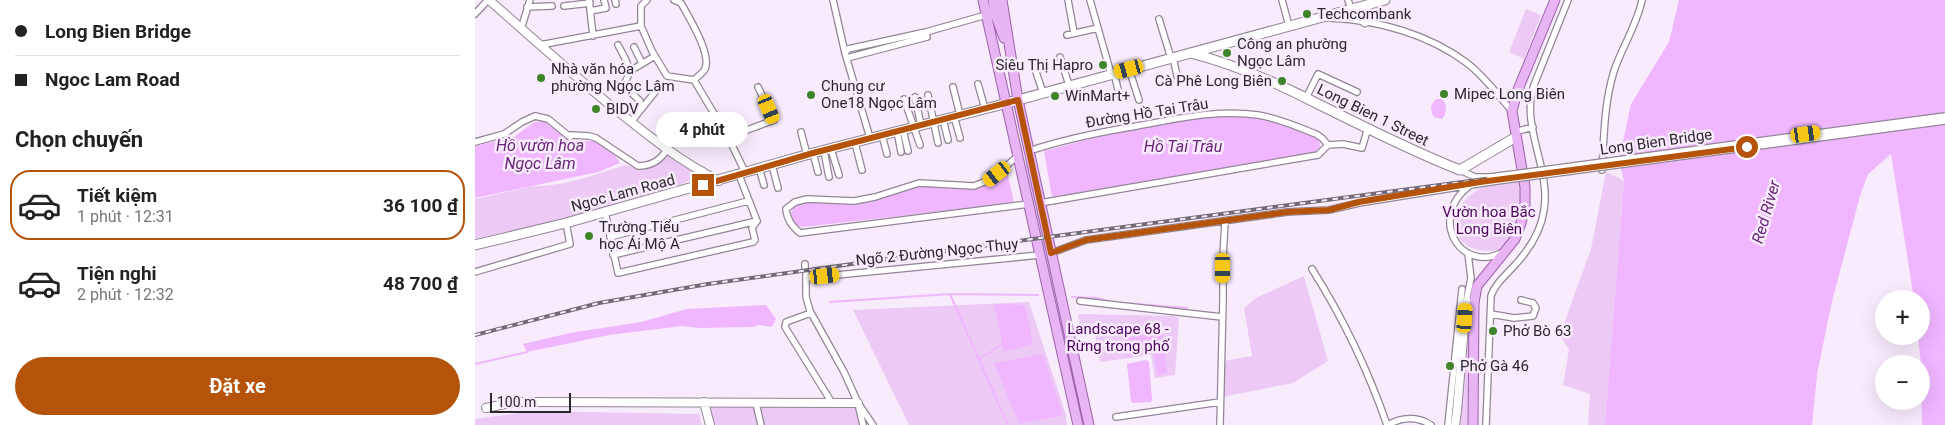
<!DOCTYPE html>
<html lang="vi">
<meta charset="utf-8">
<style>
:root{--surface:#fff;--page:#f6f6f6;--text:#222;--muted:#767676;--line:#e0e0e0;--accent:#b45309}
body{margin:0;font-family:Roboto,sans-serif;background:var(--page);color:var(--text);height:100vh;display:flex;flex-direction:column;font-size:19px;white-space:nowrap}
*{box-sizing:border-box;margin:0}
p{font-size:16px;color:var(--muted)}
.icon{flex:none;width:28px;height:28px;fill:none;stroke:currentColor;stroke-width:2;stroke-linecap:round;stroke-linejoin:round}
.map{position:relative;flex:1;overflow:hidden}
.details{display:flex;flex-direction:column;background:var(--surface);width:475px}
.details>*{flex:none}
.top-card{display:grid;align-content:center;height:110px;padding:0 15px;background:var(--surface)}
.controls{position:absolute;left:1400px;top:290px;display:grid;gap:10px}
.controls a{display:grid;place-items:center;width:55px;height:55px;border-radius:50%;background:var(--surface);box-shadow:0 5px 20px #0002;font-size:25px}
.scale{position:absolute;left:15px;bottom:12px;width:81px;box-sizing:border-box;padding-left:5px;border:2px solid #2c272d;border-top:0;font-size:14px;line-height:18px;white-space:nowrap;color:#2c272d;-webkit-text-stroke:4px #f8ebfc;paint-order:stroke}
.end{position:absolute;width:22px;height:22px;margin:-11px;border:6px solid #b45309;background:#fff;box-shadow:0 0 0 2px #fff}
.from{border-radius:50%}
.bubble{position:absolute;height:35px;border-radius:18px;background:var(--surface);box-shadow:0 5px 20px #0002;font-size:16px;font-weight:700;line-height:35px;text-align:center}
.car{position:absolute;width:15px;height:30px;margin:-15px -8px;border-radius:6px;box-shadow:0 0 4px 1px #0007;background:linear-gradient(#f5c518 24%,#345 0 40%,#f5c518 0 76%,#345 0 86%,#f5c518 0)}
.top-card b{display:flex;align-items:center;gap:18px;height:48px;font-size:19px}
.top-card b+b{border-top:1px solid var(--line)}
.top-card i{width:12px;height:12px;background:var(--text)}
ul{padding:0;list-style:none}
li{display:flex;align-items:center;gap:15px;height:70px;margin:0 10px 8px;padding:0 5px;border:2px solid transparent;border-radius:20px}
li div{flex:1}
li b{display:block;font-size:19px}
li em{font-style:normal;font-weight:700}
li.active{border-color:var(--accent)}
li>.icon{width:45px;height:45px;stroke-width:1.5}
h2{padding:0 15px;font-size:22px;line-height:60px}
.primary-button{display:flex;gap:10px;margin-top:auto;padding:10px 15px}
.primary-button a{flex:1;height:58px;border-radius:30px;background:var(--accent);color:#fff;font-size:20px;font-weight:700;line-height:58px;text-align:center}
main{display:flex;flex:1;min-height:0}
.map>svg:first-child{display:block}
.green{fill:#edcaf6}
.water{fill:#f0b6ff}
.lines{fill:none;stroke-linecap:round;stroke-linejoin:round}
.stream{stroke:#f0b6ff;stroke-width:2}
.minor-casing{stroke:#928695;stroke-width:8}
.tertiary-casing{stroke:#928695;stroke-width:10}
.secondary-casing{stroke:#928695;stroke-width:11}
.primary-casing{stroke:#9c62aa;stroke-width:11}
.minor{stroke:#fff;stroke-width:5.5}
.tertiary{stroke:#fff;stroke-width:8}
.secondary{stroke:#fff;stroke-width:9}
.primary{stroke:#e8b4f4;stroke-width:9}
.rail-casing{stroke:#726a74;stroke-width:4}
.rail{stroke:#f8ebfc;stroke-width:2;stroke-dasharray:5.5;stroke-linecap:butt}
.minor-bridge-casing{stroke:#928695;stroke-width:8;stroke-linecap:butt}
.minor-bridge{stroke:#fff;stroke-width:5.5}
.route{stroke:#b45309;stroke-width:6}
.poi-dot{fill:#3e8429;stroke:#f8ebfc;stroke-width:2}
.labels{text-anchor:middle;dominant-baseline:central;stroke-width:5;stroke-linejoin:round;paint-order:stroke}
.poi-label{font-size:15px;fill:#2c272d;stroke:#f8ebfc;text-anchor:start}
.street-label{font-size:15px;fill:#2c272d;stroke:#f8ebfc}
.park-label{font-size:15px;fill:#4e045e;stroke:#f8ebfc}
.water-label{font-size:16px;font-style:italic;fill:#692579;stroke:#f8ebfc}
</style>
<main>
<section class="details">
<div class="top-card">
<b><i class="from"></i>Long Bien Bridge</b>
<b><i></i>Ngoc Lam Road</b>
</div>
<h2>Chọn chuyến</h2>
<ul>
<li class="active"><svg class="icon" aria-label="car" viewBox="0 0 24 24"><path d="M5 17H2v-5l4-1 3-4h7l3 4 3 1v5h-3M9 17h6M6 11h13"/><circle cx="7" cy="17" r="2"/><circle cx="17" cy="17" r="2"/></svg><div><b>Tiết kiệm</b><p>1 phút · 12:31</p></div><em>36 100 ₫</em></li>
<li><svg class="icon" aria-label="car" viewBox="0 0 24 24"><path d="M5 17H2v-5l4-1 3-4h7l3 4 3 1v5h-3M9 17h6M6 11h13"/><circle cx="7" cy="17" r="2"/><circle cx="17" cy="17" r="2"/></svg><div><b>Tiện nghi</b><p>2 phút · 12:32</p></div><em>48 700 ₫</em></li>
</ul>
<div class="primary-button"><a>Đặt xe</a></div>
</section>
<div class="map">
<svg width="1470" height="425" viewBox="0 0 1470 425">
<rect width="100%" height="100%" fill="#f8ebfc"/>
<path class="green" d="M1051,9L1066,15L1049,59L1034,52Z
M190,152L221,172L219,178L197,189L80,221L0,239V199L58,186C89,187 121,174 150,165C170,171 175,163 190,152Z
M550,164L553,166L610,425H607Z
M1131,172L1149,181L1130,425H1113L1115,394L1088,385L1094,350L1085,335L1116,249Z
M1046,180V223L1028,249C974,261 964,209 1008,187C1020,181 1034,182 1046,180Z
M829,276L853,361L818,383L747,397L748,361L777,356L769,308L781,298Z
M554,302L591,415L592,425H434L378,310Z
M994,307H996L993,425H982Z
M603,314L699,316L704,318L700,375L680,378L676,355L625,362L620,335H607Z
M229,402L383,403L388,425H235Z
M58,411L224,414L227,425H0V419Z"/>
<path class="water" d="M1204,0H1470V425H1447L1446,364L1443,336H1446V299H1439L1416,154L1393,174L1385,196L1357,301L1342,374L1337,425H1130L1149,181L1144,160L1156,104L1194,42Z
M961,99H967L971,105L970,115L967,119L959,117C955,110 955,105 961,99Z
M744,116L788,117L831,132L844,138L845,147L838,154L577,197L569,151C627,136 684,120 744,116Z
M69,121L96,141H122L137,151L145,163L123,172L0,198V146L39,137L59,122Z
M532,171L539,203L328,227L318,224L315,215L321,204L330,202L365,204L385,202L447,185L504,188L512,185Z
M519,304L550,305L558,344L529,352Z
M291,305L301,319L297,327L284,325L277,327L224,328L207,326L134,335L52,352L48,344L95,333L166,322L212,309Z
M685,332L688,335L692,372L683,376L678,352L675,350C670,355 659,358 651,355L649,340L651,338Z
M568,354L588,415L544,424L519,363Z
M671,360L674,362L677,400L676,402L658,403L656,401L652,364Z"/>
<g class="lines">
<path class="stream" d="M475,294L533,425
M597,297L622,298L637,302
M355,302L475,294L563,295
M649,303L712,308
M504,359L528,344
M0,364L52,352"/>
<defs>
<path id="minor" d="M114,0L118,36
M140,0L141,4
M172,0L166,6V26L177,51L192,76L219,80
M199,0L206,3C213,16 237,54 230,69C228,73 222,77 219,80L253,137L270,172
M358,0L370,53L395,138
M593,0L599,33
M615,0L636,74
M807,0L814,26
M873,0L876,9
M89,6L115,3
M52,7L77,6
M115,11L131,8L129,0
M0,14L13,0
M854,18C903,20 953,34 992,63C1009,76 1023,95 1037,111
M684,19L696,58
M46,29L55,0
M592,35L623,28
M65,45L166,26
M143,45C151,61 160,70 148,85L165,101L163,113
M159,47L167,63
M370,53L373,49L451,32L511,15
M585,57L594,85
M698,57L702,76
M372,58L452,37L451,32
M559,66L568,93
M654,69L664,100
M155,71L180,56
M639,73L645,98
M503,84L510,109
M478,87L485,115
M453,95L463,143
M440,97L446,125
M831,98L843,74L882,92
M429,99L445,145
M479,116L485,138
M468,119L473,140
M156,122L180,92
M428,130L433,151
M422,131L426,152
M326,132L332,155
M1040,132L1058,127
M407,135L412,154
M253,137L299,120L283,87
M0,142L29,134L47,122L60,116L73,119L95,137L96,135L114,136L121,138L163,166C176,166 186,160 192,149
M380,143L387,170
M853,145L868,144L887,148L893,128
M356,149L364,175
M349,151L354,177
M554,151C590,139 625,132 662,126C701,119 742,109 783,115C803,118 823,127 841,134L847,138L853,145
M338,153L343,172
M543,156L514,180L499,186L444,183L400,197L379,201L332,199L320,202L311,209C312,220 317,226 325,233L554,204
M297,165L303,188
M284,168L289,185
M985,170L1000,177H1015
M1127,170C1129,136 1129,104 1139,71C1147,47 1162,25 1167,0
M264,175L282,221
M994,186C953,218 985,273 1026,253
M565,203L843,155L853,145
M130,212L143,273L278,242L280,240L277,228L282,221
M135,237L273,201
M576,253L611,240L812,212L854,210L884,203L1015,182
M138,255L282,221
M330,264V267
M837,269C868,318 893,370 912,425
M0,272L95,244L91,223
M331,274V297L335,311L369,372L383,403L398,425
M331,278L565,255
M605,301L747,317
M991,303L996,278L993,254
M336,313L311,322L310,327L357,403
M1016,314L1039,318L1058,316L1061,308L1058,303L1046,300
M281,403L286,425
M384,408L388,425
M641,417L745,402
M745,425L748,300V257L750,221
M913,425C926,417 942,416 956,425
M973,425L987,289
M1011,425L1016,296C1020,284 1030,276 1039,266C1054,250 1066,232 1069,210C1076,168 1045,126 1059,85L1093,0"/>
<path id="tertiary" d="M14,0C54,35 94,71 135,105C170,133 204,161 244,181
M229,402L235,425
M11,408L39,402H55L383,403
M980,425L982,411L991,303H999"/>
<path id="secondary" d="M889,6L888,14L890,22
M715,53C760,64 802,83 843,104C890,127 936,151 985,170L1041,137
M227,172L231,178L228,185
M0,245L91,223L338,153L521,106L910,0"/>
<path id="primary" d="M508,0L603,425
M518,0L520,14L529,38
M527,0L543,100L614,425
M998,425L999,303L1002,286L1040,239L1046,223L1050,207V187L1037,111L1042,92L1080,0"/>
</defs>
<use href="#minor" class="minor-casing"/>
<use href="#tertiary" class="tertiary-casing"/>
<use href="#secondary" class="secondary-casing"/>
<use href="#primary" class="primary-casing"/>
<use href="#minor" class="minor"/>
<use href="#tertiary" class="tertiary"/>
<use href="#secondary" class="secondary"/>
<use href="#primary" class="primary"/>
<defs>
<path id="rail" d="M0,335L124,303L233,284L528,243L1470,118"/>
</defs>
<use href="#rail" class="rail-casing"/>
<use href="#rail" class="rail"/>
<defs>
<path id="minor-bridge" d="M1015,177L1470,116
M1015,182L1470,121"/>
</defs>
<use href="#minor-bridge" class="minor-bridge-casing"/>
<use href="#minor-bridge" class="minor-bridge"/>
</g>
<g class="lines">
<path class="route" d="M228,185L338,153L543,100L576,253L611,240L812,212L854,210L884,202L1005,182L1272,147"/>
</g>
<g class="poi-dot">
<circle cx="832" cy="14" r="5"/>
<circle cx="752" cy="53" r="5"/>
<circle cx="628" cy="65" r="5"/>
<circle cx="66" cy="78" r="5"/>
<circle cx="807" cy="81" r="5"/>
<circle cx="969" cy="94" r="5"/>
<circle cx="336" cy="95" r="5"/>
<circle cx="580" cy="96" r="5"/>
<circle cx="121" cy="109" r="5"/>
<circle cx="114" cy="236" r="5"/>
<circle cx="1018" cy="331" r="5"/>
<circle cx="975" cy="366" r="5"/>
</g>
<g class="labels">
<g class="poi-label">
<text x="842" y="14">Techcombank</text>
<text x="762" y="44">Công an phường<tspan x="762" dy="17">Ngọc Lâm</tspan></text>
<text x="618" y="65" text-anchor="end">Siêu Thị Hapro</text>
<text x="76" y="69">Nhà văn hóa<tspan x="76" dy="17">phường Ngọc Lâm</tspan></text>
<text x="797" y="81" text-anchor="end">Cà Phê Long Biên</text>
<text x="346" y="86">Chung cư<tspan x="346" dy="17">One18 Ngọc Lâm</tspan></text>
<text x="979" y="94">Mipec Long Biên</text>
<text x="590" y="96">WinMart+</text>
<text x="131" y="109">BIDV</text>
<text x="124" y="227">Trường Tiểu<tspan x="124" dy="17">học Ái Mộ A</tspan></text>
<text x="1028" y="331">Phở Bò 63</text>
<text x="985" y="366">Phở Gà 46</text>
</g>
<g class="street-label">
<text transform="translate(672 113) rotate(-9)">Đường Hồ Tai Trâu</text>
<text transform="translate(898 115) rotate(26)">Long Bien 1 Street</text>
<text transform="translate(1181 142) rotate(-8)">Long Bien Bridge</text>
<text transform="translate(148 193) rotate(-15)">Ngoc Lam Road</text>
<text transform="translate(462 252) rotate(-6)">Ngõ 2 Đường Ngọc Thụy</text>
</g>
<g class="park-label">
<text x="1014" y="212">Vườn hoa Bắc<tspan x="1014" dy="17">Long Biên</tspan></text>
<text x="643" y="329">Landscape 68 -<tspan x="643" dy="17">Rừng trong phố</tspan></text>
</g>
<g class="water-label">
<text x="65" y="145">Hồ vườn hoa<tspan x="65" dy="18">Ngọc Lâm</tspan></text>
<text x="708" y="146">Hồ Tai Trâu</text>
<text transform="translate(1291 212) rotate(-74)">Red River</text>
</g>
</g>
</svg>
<div class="controls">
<a>+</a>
<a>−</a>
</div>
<div class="scale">100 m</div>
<i class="end from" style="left:1272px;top:147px"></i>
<i class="end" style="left:228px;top:185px"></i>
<div class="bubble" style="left:181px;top:112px;width:92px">4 phút</div>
<i class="car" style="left:654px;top:69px;rotate:255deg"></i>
<i class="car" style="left:294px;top:109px;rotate:157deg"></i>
<i class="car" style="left:1331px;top:134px;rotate:82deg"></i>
<i class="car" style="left:522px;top:174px;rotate:232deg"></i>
<i class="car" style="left:748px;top:268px;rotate:180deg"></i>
<i class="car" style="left:350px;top:276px;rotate:84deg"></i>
<i class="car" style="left:990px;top:318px;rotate:4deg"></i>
</div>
</main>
